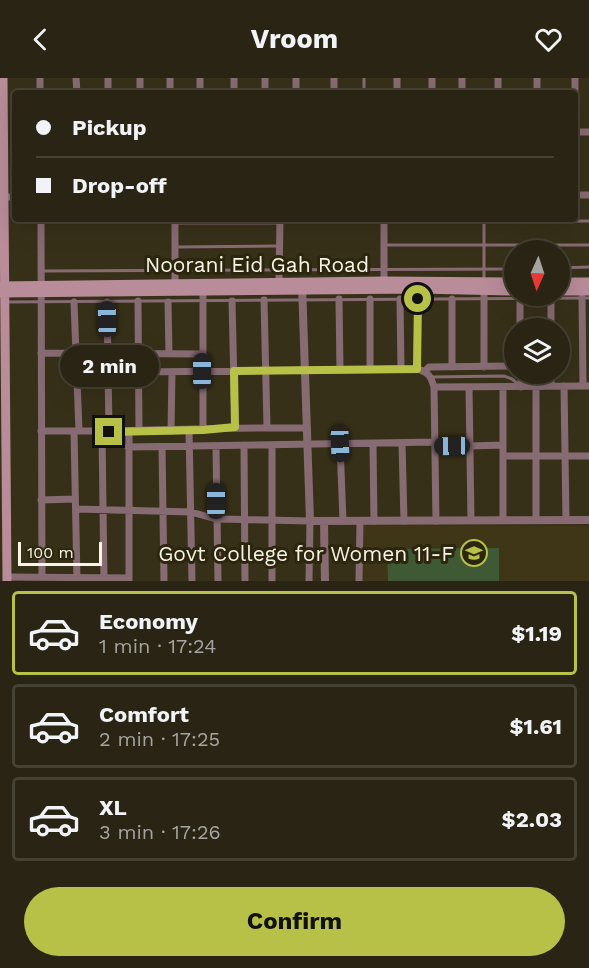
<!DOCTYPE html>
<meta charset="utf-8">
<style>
:root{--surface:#292413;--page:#312c1c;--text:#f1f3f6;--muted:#a5a4a0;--line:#454133;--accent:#b7c148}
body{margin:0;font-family:"Work Sans",sans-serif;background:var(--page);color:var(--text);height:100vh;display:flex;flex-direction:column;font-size:22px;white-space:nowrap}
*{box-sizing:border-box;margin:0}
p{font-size:20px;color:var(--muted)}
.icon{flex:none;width:33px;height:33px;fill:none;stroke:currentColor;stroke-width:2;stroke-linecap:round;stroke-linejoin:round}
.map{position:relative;height:503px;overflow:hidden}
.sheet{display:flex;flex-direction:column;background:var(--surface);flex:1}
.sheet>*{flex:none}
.hud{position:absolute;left:12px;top:12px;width:566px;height:132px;border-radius:6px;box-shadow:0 6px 24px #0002,0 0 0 2px var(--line);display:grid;align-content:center;height:132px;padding:0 24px;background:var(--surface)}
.needle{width:39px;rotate:183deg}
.buttons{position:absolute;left:504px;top:162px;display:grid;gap:12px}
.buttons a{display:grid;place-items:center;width:66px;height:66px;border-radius:50%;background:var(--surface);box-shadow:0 6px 24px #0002,0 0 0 2px var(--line);font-size:30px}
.scale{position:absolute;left:18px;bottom:15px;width:84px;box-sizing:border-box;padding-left:6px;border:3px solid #f8f4e6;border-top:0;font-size:16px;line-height:21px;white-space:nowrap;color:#f8f4e6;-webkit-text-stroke:4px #2d260f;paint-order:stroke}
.end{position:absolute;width:27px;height:27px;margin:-14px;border:8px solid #b7c148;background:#111;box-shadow:0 0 0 3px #111}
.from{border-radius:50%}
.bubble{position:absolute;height:42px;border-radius:21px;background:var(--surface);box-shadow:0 6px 24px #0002,0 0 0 2px var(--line);font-size:20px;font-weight:700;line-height:42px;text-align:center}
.car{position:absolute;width:18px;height:36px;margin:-18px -9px;border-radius:8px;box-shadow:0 0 4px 2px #0007;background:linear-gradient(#222 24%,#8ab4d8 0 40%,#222 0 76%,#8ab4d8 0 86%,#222 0)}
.hud b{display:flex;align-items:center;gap:21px;height:57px;font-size:22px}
.hud b+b{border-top:2px solid var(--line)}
.hud i{width:15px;height:15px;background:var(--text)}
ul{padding:10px 0 0;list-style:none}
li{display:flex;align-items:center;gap:18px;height:84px;margin:0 12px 9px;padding:0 12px;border:3px solid var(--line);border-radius:6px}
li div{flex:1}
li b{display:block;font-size:22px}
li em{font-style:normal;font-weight:700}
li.selected{border-color:var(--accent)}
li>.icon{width:54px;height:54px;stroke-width:1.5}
.primary-button{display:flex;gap:12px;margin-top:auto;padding:12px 24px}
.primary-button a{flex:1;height:69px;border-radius:36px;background:var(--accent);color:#111;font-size:24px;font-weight:700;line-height:69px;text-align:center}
header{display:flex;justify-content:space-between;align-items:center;height:78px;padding:0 24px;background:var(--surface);font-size:27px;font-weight:700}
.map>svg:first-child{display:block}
.built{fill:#3f3618}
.green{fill:#3e5934}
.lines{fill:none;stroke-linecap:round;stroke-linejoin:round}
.service{stroke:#876b72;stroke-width:3}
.minor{stroke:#876b72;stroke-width:7}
.tertiary{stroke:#876b72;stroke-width:8}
.secondary{stroke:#b88c98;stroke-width:9}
.route{stroke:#b7c148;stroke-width:8}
.labels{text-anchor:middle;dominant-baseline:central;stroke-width:6;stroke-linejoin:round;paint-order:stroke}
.street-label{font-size:21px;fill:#f8f4e6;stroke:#2d260f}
.poi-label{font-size:21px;fill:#f8f4e6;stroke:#2d260f;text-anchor:end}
</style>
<header><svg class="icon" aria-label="back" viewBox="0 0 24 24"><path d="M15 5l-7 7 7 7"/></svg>Vroom<svg class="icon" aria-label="heart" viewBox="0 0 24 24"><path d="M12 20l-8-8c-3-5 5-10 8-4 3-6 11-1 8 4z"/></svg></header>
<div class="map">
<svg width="589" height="503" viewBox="0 0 589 503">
<rect width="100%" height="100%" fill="#373019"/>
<path class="built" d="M360,447L589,448V503H359Z"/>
<path class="green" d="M499,470V503H388L387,471Z"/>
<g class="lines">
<path class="service" d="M364,15V0
M484,141V202
M384,144L589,143
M177,145H278
M384,167H589
M176,169L278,168
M560,190L589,189
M42,193L514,191
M6,224L589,220
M431,299L504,298L512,301L519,307"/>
<path class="minor" d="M40,0V15
M76,0L77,15
M140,0V15
M170,0V15
M200,0V15
M397,0V15
M432,0V15
M462,0V15
M498,0V15
M537,0V15
M108,15V0
M234,15V0
M265,15V0
M296,15V0
M334,15V0
M575,54H589
M574,117H589
M575,117V0
M4,119H15
M41,141L42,503
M175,141V205
M384,203V141
M279,204L280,141
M418,211L417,291C429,294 431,299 434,309L436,443
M484,212V289
M520,218V250
M551,220V250
M582,220L583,308
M339,221L340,292
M370,221V291
M400,221L401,291
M452,221V289
M264,222L267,349
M138,223L139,353
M232,223L235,349
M74,224L79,353
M107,224L109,353
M168,224L169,276
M41,275L202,276
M425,293L429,289L514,288
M139,294L417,291
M521,296V309
M551,296V308
M564,308L566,442
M434,309L589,308
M469,309L471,442
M503,309V367
M536,309V442
M189,352L192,503
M203,352V213
M41,353C130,354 218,349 307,350
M74,353L77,503
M129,353V503
M171,353L172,294
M102,354L104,503
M402,365L404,443
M340,366L343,443
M373,366L374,443
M244,367L245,503
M128,369L435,364
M162,369L164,503
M216,369L218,503
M435,369L503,367V442
M504,378H589
M41,422L75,421
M76,431L191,434L216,441L310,443L309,503
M7,499L129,500
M272,503V367
M359,503L360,443"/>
<path class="tertiary" d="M302,206L310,443L589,442
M324,443L325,503"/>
<path class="secondary" d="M3,0L7,503
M560,204H589
M0,208L384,203L514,204
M560,213H589
M0,215L418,211L514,213"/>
</g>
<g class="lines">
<path class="route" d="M109,354L203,352L235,349L234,293L417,291L418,221"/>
</g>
<defs>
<symbol id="university-ring" viewBox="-11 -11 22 22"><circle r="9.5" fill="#2d260f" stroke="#b7c148" stroke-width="1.5"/><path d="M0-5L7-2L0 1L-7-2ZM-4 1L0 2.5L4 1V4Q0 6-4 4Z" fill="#b7c148"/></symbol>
</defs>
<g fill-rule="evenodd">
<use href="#university-ring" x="459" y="460" width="30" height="30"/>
</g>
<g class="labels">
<g class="street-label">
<text x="257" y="186">Noorani Eid Gah Road</text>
</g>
<g class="poi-label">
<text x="454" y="475">Govt College for Women 11-F</text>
</g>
</g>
</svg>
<div class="buttons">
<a><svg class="needle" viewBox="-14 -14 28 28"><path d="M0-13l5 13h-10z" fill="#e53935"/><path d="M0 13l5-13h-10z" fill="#a5a4a0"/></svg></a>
<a><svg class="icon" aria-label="layers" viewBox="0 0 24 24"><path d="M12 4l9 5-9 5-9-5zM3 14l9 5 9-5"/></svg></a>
</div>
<div class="scale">100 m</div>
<i class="end from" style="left:418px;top:221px"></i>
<i class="end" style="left:109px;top:354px"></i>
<div class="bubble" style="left:60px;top:267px;width:99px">2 min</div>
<i class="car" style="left:107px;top:241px;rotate:359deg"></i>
<i class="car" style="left:202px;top:293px;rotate:0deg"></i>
<i class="car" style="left:340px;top:366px;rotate:178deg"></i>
<i class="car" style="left:452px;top:368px;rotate:269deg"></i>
<i class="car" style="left:216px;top:423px;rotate:0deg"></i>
<div class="hud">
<b><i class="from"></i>Pickup</b>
<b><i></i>Drop-off</b>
</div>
</div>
<section class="sheet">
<ul>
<li class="selected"><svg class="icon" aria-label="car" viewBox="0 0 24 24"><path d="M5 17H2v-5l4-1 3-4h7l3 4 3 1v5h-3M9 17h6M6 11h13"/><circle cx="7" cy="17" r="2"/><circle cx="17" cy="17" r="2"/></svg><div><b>Economy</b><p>1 min · 17:24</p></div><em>$1.19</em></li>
<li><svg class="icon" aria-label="car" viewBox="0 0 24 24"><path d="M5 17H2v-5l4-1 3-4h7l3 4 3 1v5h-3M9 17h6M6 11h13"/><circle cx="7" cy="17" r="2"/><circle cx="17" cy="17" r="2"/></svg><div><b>Comfort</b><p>2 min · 17:25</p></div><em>$1.61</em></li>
<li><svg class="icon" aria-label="car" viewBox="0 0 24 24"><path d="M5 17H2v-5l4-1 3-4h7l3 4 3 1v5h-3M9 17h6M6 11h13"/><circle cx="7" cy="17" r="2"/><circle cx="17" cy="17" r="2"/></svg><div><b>XL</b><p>3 min · 17:26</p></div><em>$2.03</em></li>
</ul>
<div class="primary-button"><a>Confirm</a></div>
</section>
